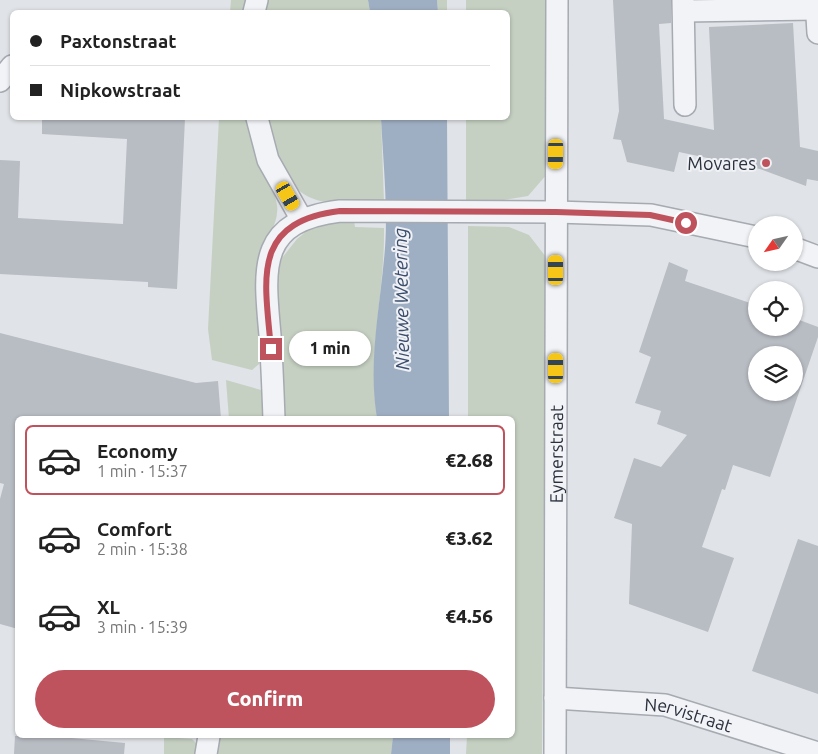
<!DOCTYPE html>
<meta charset="utf-8">
<style>
:root{--surface:#fff;--page:#f2f2f2;--text:#222;--muted:#767676;--line:#e0e0e0;--accent:#be535e}
body{margin:0;font-family:Ubuntu,sans-serif;background:var(--page);color:var(--text);height:100vh;display:flex;flex-direction:column;font-size:19px;white-space:nowrap}
*{box-sizing:border-box;margin:0}
p{font-size:16px;color:var(--muted)}
.icon{flex:none;width:28px;height:28px;fill:none;stroke:currentColor;stroke-width:2;stroke-linecap:round;stroke-linejoin:round}
.map{position:relative;flex:1;overflow:hidden}
.panel{position:absolute;left:15px;top:416px;width:500px;height:322px;display:flex;flex-direction:column;background:var(--surface);border-radius:8px;box-shadow:0 1px 4px #0004}
.panel>*{flex:none}
.guide{position:absolute;left:10px;top:10px;width:500px;height:110px;border-radius:8px;box-shadow:0 1px 4px #0004;display:grid;align-content:center;height:110px;padding:0 20px;background:var(--surface)}
.needle{width:32px;rotate:236deg}
.controls{position:absolute;left:748px;top:216px;display:grid;gap:10px}
.controls a{display:grid;place-items:center;width:55px;height:55px;border-radius:50%;background:var(--surface);box-shadow:0 1px 4px #0004;font-size:25px}
.end{position:absolute;width:22px;height:22px;margin:-11px;border:6px solid #be535e;background:#fff;box-shadow:0 0 0 2px #fff}
.from{border-radius:50%}
.bubble{position:absolute;height:35px;border-radius:18px;background:var(--surface);box-shadow:0 1px 4px #0004;font-size:16px;font-weight:800;line-height:35px;text-align:center}
.car{position:absolute;width:15px;height:30px;margin:-15px -8px;border-radius:6px;box-shadow:0 0 4px 1px #0007;background:linear-gradient(#f5c518 24%,#345 0 40%,#f5c518 0 76%,#345 0 86%,#f5c518 0)}
.guide b{display:flex;align-items:center;gap:18px;height:48px;font-size:19px}
.guide b+b{border-top:1px solid var(--line)}
.guide i{width:12px;height:12px;background:var(--text)}
ul{padding:9px 0 0;list-style:none}
li{display:flex;align-items:center;gap:15px;height:70px;margin:0 10px 8px;padding:0 10px;border:2px solid transparent;border-radius:8px}
li div{flex:1}
li b{display:block;font-size:19px}
li em{font-style:normal;font-weight:800}
li.on{border-color:var(--accent)}
li>.icon{width:45px;height:45px;stroke-width:1.5}
.action{display:flex;gap:10px;margin-top:auto;padding:10px 20px}
.action a{flex:1;height:58px;border-radius:30px;background:var(--accent);color:#fff;font-size:20px;font-weight:800;line-height:58px;text-align:center}
.map>svg:first-child{display:block}
.green{fill:#c5d0c2}
.water{fill:#9fafc3}
.building{fill:#b8bcc3;fill-rule:evenodd}
.lines{fill:none;stroke-linecap:round;stroke-linejoin:round}
.minor-casing{stroke:#a6aab1;stroke-width:24}
.minor{stroke:#f2f3f6;stroke-width:21}
.route{stroke:#be535e;stroke-width:6}
.poi-dot{fill:#be535e;stroke:#eff1f5;stroke-width:2}
.labels{text-anchor:middle;dominant-baseline:central;stroke-width:4;stroke-linejoin:round;paint-order:stroke}
.poi-label{font-size:18px;fill:#2b303d;stroke:#eff1f5;text-anchor:end}
.street-label{font-size:18px;fill:#2b303d;stroke:#eff1f5}
.water-label{font-size:19px;font-style:italic;fill:#3a4d6c;stroke:#eff1f5}
</style>
<div class="map">
<svg width="818" height="754" viewBox="0 0 818 754">
<rect width="100%" height="100%" fill="#e0e3e7"/>
<path class="green" d="M231,0H251L248,12H230Z
M262,0H368L370,12H259Z
M437,0H447V12H438Z
M466,0H546L548,173L528,196L498,201L466,200V118H508V12H466Z
M219,118H247C250,130 251,143 256,155C263,171 274,187 277,205C280,227 260,244 257,266C252,295 259,328 261,358L259,364L252,370L212,360L208,329Z
M268,118H381L384,202C365,203 332,206 314,199C283,189 274,145 268,118Z
M354,221L355,227L384,228C385,294 367,352 377,419H284L276,282L282,258L297,239L307,231L326,223Z
M468,226L509,227L529,235L546,257L542,754H466L467,736H512V419H468Z
M226,380L261,390L264,419H229Z
M219,736H393L391,754H217Z
M164,737L192,739L197,744L196,754H164Z"/>
<path class="water" d="M368,0H437L438,12H370Z
M381,118H447L449,419H377C368,364 379,313 384,259C389,216 383,161 381,118Z
M393,736H450V754H391Z"/>
<path class="building" d="M613,0H671V23L659,24L664,119L714,130L709,27L793,23L800,147L818,151V181L807,179L806,186L760,169L679,152L674,172L627,162L621,140L613,139L619,111Z
M42,118H185L177,289L148,287V282L0,274V160L20,161L18,218L123,224L127,139L42,134Z
M669,262L688,270L685,281L756,305V328H794V318L818,327V337L770,477L733,465L725,490L722,489L702,547L734,558L708,632L629,604L632,524L614,518L634,458L661,467L687,435L657,424L661,411L635,403L651,357L639,352ZM756,355H794V392H756Z
M0,333L196,383L218,381L221,419H18V629L0,624V499L4,484L0,483Z
M798,539L818,546V694L752,671Z
M15,736H50L125,743L124,754H14Z"/>
<g class="lines">
<defs>
<g id="minor">
<path d="M683,0L685,105"/>
<path d="M816,0L818,33"/>
<path d="M684,11L817,9"/>
<path d="M254,12L257,0"/>
<path d="M0,81L12,66"/>
<path d="M257,118L268,160L302,220"/>
<path d="M794,248L818,257"/>
<path d="M274,419C273,391 272,363 270,335C264,268 257,221 340,211L556,212L651,215L756,237"/>
<path id="s1" d="M555,698L665,705L818,753"/>
<path d="M206,754L209,736"/>
<path id="s2" d="M555,754L557,0"/>
</g>
</defs>
<use href="#minor" class="minor-casing"/>
<use href="#minor" class="minor"/>
</g>
<g class="lines">
<path class="route" d="M271,349C265,280 250,222 340,211L556,212L650,215L686,223"/>
</g>
<circle class="poi-dot" cx="766" cy="163" r="5"/>
<g class="labels">
<g class="poi-label">
<text x="756" y="163">Movares</text>
</g>
<g class="street-label">
<text stroke="none"><textPath href="#s2" startOffset="300">Eymerstraat</textPath></text>
<text stroke="none"><textPath href="#s1" startOffset="135">Nervistraat</textPath></text>
</g>
<g class="water-label">
<text transform="translate(401 299) rotate(-91)">Nieuwe Wetering</text>
</g>
</g>
</svg>
<div class="controls">
<a><svg class="needle" viewBox="-14 -14 28 28"><path d="M0-13l5 13h-10z" fill="#e53935"/><path d="M0 13l5-13h-10z" fill="#767676"/></svg></a>
<a><svg class="icon" aria-label="locate" viewBox="0 0 24 24"><circle cx="12" cy="12" r="6"/><path d="M12 2v4M12 18v4M2 12h4M18 12h4"/></svg></a>
<a><svg class="icon" aria-label="layers" viewBox="0 0 24 24"><path d="M12 4l9 5-9 5-9-5zM3 14l9 5 9-5"/></svg></a>
</div>
<i class="end from" style="left:686px;top:223px"></i>
<i class="end" style="left:271px;top:349px"></i>
<div class="bubble" style="left:289px;top:331px;width:82px">1 min</div>
<i class="car" style="left:556px;top:154px;rotate:181deg"></i>
<i class="car" style="left:288px;top:196px;rotate:150deg"></i>
<i class="car" style="left:556px;top:270px;rotate:0deg"></i>
<i class="car" style="left:556px;top:368px;rotate:0deg"></i>
<div class="guide">
<b><i class="from"></i>Paxtonstraat</b>
<b><i></i>Nipkowstraat</b>
</div>
<section class="panel">
<ul>
<li class="on"><svg class="icon" aria-label="car" viewBox="0 0 24 24"><path d="M5 17H2v-5l4-1 3-4h7l3 4 3 1v5h-3M9 17h6M6 11h13"/><circle cx="7" cy="17" r="2"/><circle cx="17" cy="17" r="2"/></svg><div><b>Economy</b><p>1 min · 15:37</p></div><em>€2.68</em></li>
<li><svg class="icon" aria-label="car" viewBox="0 0 24 24"><path d="M5 17H2v-5l4-1 3-4h7l3 4 3 1v5h-3M9 17h6M6 11h13"/><circle cx="7" cy="17" r="2"/><circle cx="17" cy="17" r="2"/></svg><div><b>Comfort</b><p>2 min · 15:38</p></div><em>€3.62</em></li>
<li><svg class="icon" aria-label="car" viewBox="0 0 24 24"><path d="M5 17H2v-5l4-1 3-4h7l3 4 3 1v5h-3M9 17h6M6 11h13"/><circle cx="7" cy="17" r="2"/><circle cx="17" cy="17" r="2"/></svg><div><b>XL</b><p>3 min · 15:39</p></div><em>€4.56</em></li>
</ul>
<div class="action"><a>Confirm</a></div>
</section>
</div>
